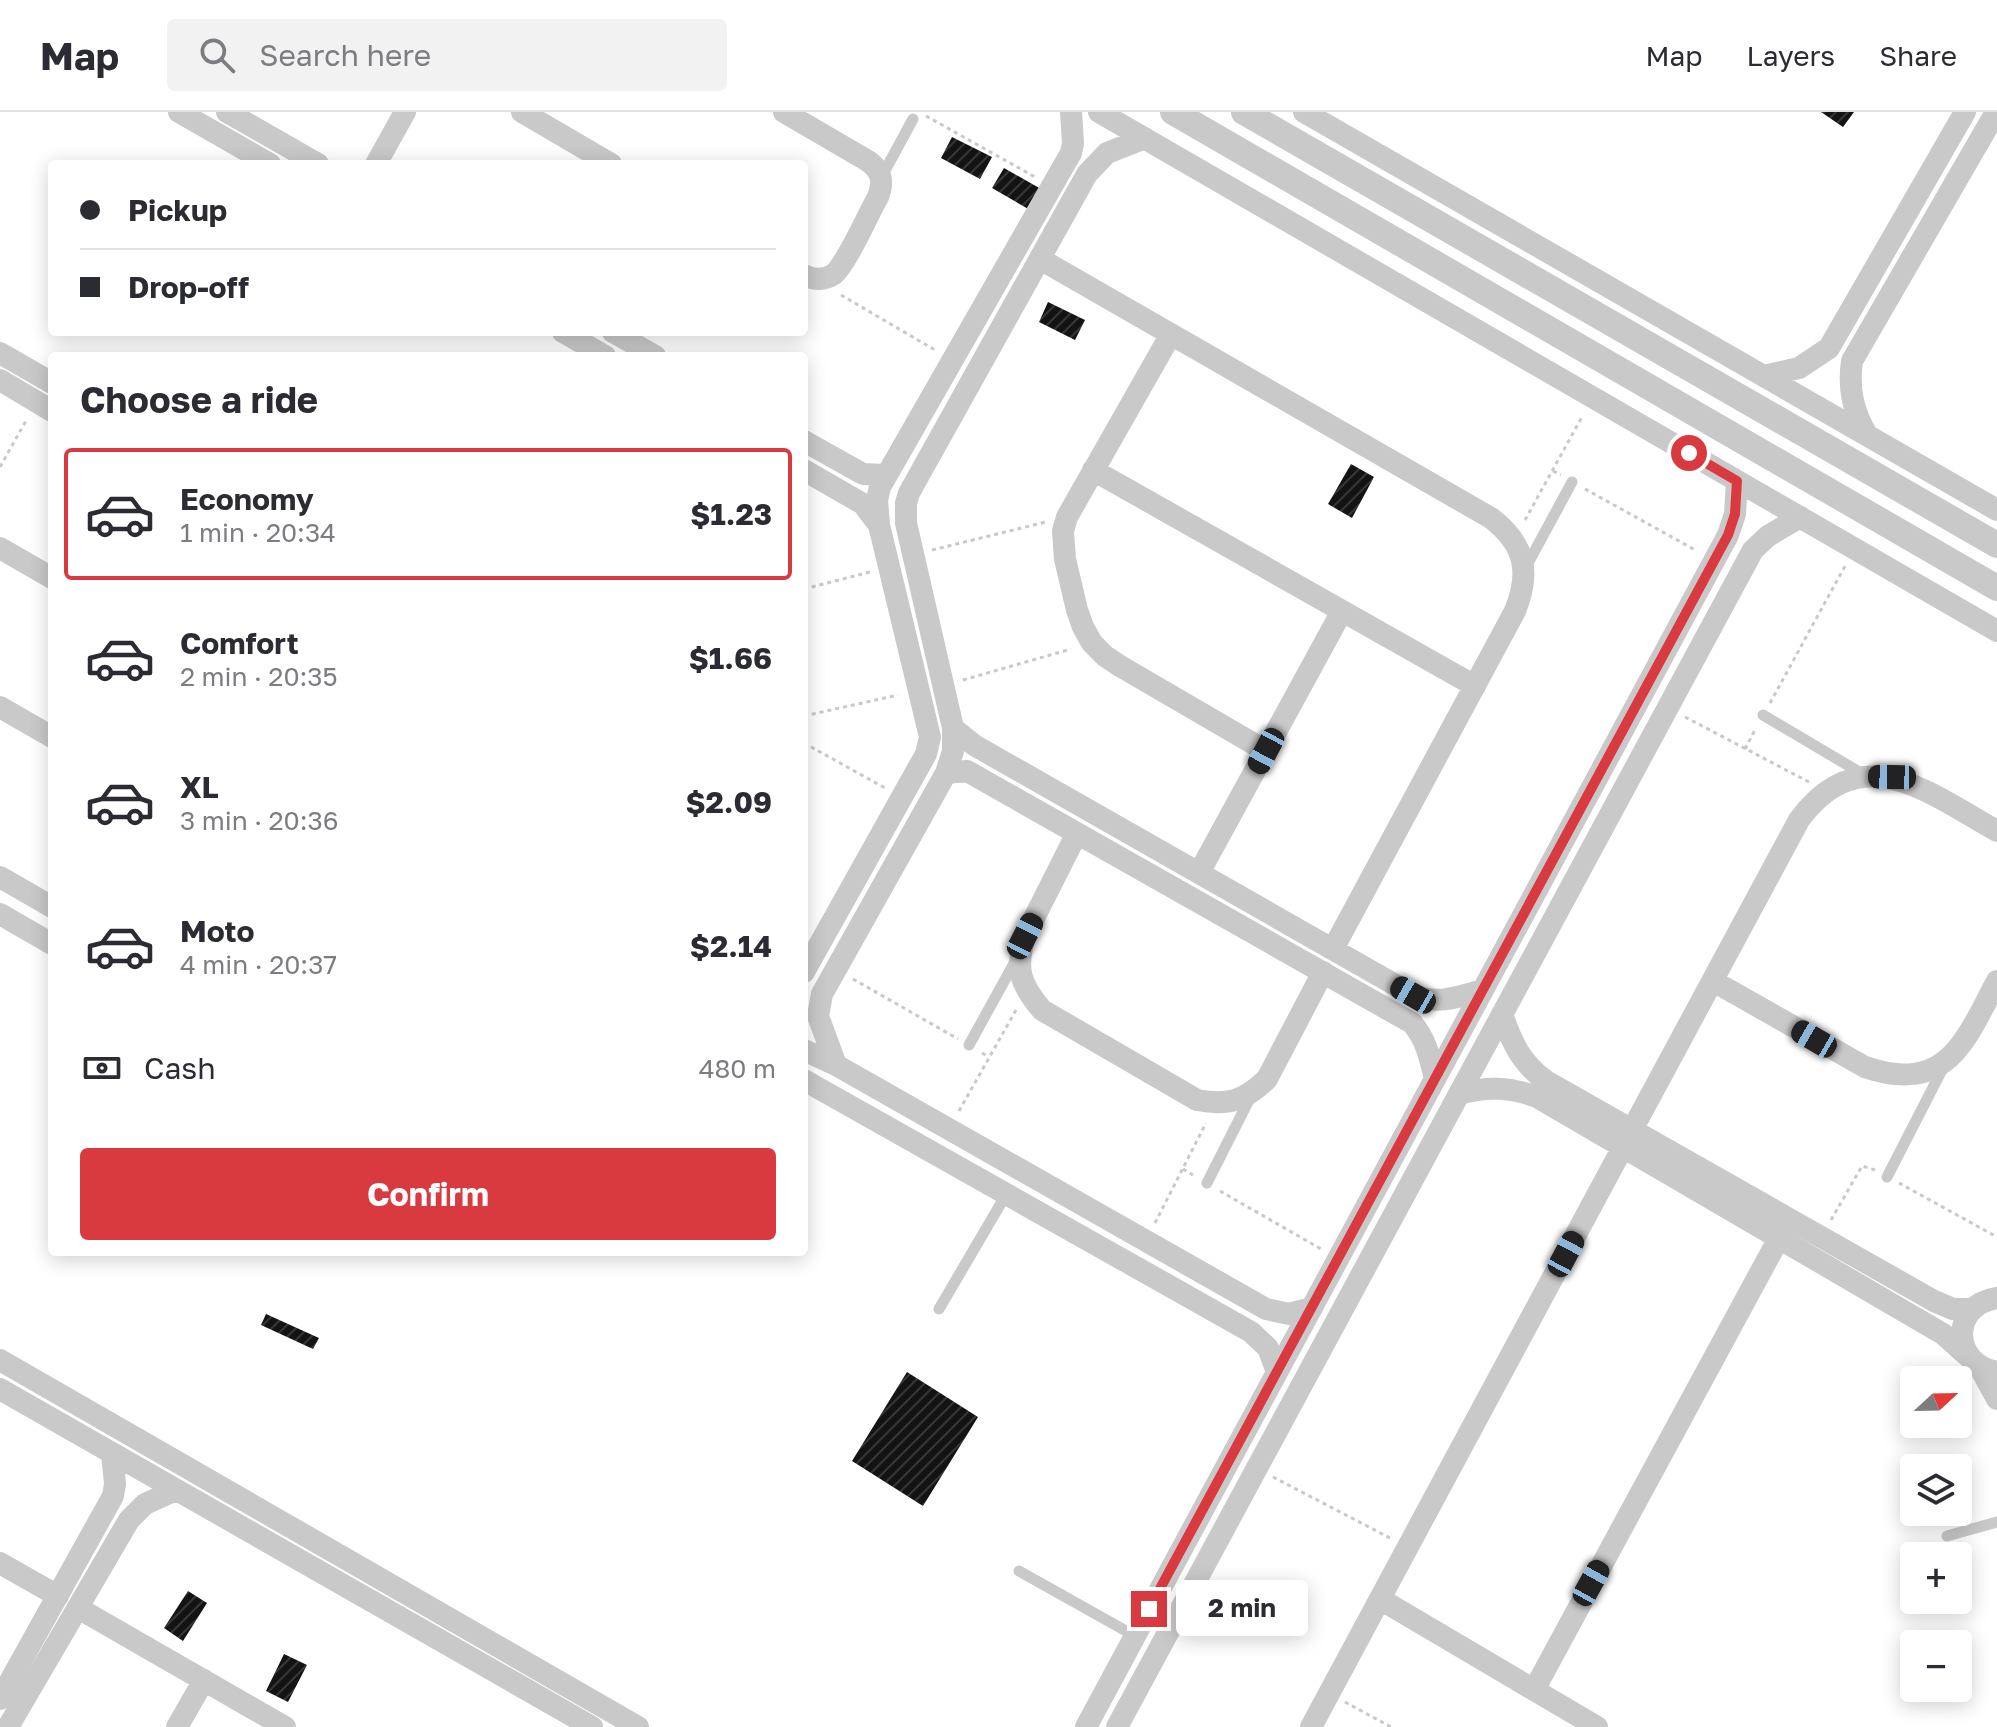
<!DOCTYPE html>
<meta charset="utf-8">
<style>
:root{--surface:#fff;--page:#f2f2f3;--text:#2b2b33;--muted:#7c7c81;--line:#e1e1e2;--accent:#d83a40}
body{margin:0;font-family:"Golos Text",sans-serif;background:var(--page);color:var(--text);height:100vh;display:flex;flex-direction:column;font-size:30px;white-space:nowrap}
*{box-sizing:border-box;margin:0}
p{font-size:26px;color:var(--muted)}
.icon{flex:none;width:44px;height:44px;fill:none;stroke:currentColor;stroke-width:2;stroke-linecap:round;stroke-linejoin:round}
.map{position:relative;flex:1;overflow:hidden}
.side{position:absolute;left:48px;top:240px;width:760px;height:904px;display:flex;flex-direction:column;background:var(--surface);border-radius:8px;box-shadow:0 4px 20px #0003}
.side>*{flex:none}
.banner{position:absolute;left:48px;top:48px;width:760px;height:176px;border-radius:8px;box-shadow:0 4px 20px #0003;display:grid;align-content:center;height:176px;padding:0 32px;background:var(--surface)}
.needle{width:52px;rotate:68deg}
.fabs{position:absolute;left:1900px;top:1254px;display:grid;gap:16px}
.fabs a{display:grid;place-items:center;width:72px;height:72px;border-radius:8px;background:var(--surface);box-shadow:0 4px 20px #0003;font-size:40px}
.end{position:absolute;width:36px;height:36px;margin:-18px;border:10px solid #d83a40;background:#fff;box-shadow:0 0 0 4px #fff}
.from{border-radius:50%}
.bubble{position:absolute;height:56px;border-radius:8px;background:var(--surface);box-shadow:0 4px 20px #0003;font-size:26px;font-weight:700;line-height:56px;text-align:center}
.car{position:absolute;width:24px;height:48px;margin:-24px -12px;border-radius:10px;box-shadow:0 0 6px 2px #0007;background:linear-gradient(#222 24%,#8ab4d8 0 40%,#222 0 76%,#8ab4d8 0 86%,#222 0)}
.banner b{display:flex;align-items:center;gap:28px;height:76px;font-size:30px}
.banner b+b{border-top:2px solid var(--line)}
.banner i{width:20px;height:20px;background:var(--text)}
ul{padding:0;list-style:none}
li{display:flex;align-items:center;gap:24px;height:132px;margin:0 16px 12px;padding:0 16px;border:4px solid transparent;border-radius:8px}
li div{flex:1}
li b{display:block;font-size:30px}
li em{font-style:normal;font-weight:700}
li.selected{border-color:var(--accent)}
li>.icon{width:72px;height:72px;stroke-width:1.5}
h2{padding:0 32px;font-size:36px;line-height:96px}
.pay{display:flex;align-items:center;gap:20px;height:88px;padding:0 32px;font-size:30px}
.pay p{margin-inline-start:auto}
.primary-button{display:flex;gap:16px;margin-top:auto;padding:16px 32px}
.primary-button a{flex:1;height:92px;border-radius:8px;background:var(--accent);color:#fff;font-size:32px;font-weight:700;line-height:92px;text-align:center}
header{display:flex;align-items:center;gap:48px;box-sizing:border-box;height:112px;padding:0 40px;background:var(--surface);border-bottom:2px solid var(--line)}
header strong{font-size:38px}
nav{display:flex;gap:44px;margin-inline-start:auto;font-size:28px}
.search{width:560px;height:72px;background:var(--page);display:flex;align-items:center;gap:20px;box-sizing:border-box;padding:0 28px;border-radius:8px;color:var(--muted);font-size:30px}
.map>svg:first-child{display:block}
.building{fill:url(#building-hatch)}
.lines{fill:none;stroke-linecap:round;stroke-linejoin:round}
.path{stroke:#c9c9c9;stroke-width:3;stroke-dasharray:4 4;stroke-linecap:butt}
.service{stroke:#c9c9c9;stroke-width:11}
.minor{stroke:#c9c9c9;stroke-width:22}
.tertiary{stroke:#c9c9c9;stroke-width:26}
.route{stroke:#d83a40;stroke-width:10}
</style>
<header>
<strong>Map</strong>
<div class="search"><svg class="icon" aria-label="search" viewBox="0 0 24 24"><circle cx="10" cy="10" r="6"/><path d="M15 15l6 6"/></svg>Search here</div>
<nav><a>Map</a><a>Layers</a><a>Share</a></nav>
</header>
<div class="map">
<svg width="1997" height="1615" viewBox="0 0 1997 1615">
<defs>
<pattern id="building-hatch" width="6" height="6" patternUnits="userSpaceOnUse" patternTransform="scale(2)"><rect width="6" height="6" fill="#131313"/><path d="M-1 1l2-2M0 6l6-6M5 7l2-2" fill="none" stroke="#363636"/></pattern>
</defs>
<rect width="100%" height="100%" fill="#fff"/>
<path class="building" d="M1821,0H1854L1843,15Z
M952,25L992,45L980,67L941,46Z
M1004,56L1041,77L1030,98L992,76Z
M1048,190L1085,208L1075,228L1039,210Z
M1351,352L1374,365L1352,406L1328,392Z
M266,1202L319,1226L313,1237L261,1213Z
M907,1260L978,1305L923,1394L852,1349Z
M188,1479L207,1491L183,1529L164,1516Z
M284,1542L307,1553L288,1590L266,1579Z"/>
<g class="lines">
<path class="path" d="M926,4L1035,65
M841,183L935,238
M0,355L27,307
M1553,359L1561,363
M1585,377L1697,439
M1525,408L1583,303
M932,438L1046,410
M804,477L870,460
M963,568L1071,537
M1770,591L1845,454
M804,604L898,583
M1685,605L1809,670
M804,631L885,676
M1745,637L1756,616
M853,867L958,927
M982,941L989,945
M959,999L1016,898
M1183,1057L1193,1063
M1899,1071L1997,1125
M1220,1079L1321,1137
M1831,1108L1862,1054L1875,1058
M1155,1111L1206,1011
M1273,1365L1390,1426
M1345,1590L1391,1615"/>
<path class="service" d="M882,64L913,7
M1526,455L1572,370
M1763,603L1866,664
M969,933L1017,846
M1887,1065L1943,956
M1207,1071L1252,982
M939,1197L1007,1081
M1947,1424L1997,1410
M1019,1459L1135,1524"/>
<path class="minor" d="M179,0L270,52
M227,0L318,52
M522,0L611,52
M784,0L868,49C882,59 884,70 878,85C868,102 847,151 834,162C824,169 814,168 804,163
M1099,0L1997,519
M1304,0L1997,398
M376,52L405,0
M1040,147L1491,406C1525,432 1531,460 1515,499L1333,837
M563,220L605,244
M613,220L655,244
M1171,222L1067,405L1063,419L1065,447L1077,498L1083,515L1092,531L1105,544L1120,554L1266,639
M0,241L52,271
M1764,264L1799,256L1829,236L1965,0
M0,268L52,299
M1867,323C1853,299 1848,277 1852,249L1996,0
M804,329L863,362L885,363
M804,358L863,392L879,413
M1093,358L1475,574
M0,436L52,466
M0,595L52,625
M953,616L974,633L1413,883C1438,893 1458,885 1483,878
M946,661L967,659L1412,911C1426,927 1430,946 1435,967
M1077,721L1025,824C1015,857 1020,872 1042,898L1197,988C1228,994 1244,989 1267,967L1323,860
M1199,761L1342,499
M0,765L52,795
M0,802L52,832
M804,860L926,642L930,625L879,413L877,388L880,375L1071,41L1073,31L1071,0
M1713,869L1865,955C1947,983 1965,929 1997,869
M1502,902C1512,931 1521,951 1546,969L1934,1189L1953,1197H1972
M804,938L836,953L1266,1197L1289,1202L1312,1196
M836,953L818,904L822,882L946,661L953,639V616L906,411V391L909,381L1087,62L1107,41L1145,26
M804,968L1251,1220L1268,1236L1277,1260
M1459,982C1487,974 1510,975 1537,985L1943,1222L1970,1246
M1632,1018L1799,708C1861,624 1929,681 1997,719
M1997,1186C1950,1193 1951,1252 1997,1260
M0,1248L638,1615
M1979,1254L1997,1287
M0,1277L592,1615
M0,1451L58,1484
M1380,1487L1597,1615
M78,1496L285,1615
M1534,1578L1779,1126
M0,1587L113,1384L115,1372L112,1341
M8,1615L129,1408L145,1392L176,1378
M177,1615L204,1568
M1086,1615L1728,423L1735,402L1737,369
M1117,1615L1753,438L1768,424L1800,405
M1311,1615L1623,1035"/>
<path class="tertiary" d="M1173,0L1997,476
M1244,0L1997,433"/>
</g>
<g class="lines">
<path class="route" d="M1149,1497L1728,423L1735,402L1737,369L1689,341"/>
</g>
</svg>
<div class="fabs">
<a><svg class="needle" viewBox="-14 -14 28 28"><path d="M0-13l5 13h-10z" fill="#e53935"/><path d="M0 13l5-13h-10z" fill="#7c7c81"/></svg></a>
<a><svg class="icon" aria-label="layers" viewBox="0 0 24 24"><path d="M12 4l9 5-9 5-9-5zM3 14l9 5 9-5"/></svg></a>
<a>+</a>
<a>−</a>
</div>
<i class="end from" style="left:1689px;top:341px"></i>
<i class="end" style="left:1149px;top:1497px"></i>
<div class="bubble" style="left:1176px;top:1468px;width:132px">2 min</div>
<i class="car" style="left:1266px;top:639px;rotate:208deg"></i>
<i class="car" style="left:1892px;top:665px;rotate:271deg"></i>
<i class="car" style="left:1025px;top:824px;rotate:27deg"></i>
<i class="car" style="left:1413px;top:883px;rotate:300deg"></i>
<i class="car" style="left:1814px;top:927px;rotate:300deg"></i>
<i class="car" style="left:1566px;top:1142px;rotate:28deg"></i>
<i class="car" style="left:1591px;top:1471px;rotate:29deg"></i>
<div class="banner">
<b><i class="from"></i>Pickup</b>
<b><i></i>Drop-off</b>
</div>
<section class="side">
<h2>Choose a ride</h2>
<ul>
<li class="selected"><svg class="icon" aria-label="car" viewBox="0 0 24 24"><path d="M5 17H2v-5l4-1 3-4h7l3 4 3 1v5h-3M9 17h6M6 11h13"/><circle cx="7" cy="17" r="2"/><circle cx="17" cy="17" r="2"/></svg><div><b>Economy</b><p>1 min · 20:34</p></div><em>$1.23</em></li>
<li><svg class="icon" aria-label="car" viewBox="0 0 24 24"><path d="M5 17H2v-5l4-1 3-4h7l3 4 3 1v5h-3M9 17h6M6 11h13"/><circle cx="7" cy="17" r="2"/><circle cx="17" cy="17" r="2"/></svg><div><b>Comfort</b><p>2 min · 20:35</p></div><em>$1.66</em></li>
<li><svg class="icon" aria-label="car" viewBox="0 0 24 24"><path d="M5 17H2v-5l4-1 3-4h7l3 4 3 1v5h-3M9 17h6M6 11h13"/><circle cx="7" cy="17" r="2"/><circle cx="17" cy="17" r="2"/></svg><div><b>XL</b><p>3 min · 20:36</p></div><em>$2.09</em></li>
<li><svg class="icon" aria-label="car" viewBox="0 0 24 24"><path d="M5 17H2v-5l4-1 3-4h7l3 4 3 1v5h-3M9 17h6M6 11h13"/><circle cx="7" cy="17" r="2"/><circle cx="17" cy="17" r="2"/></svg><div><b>Moto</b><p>4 min · 20:37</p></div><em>$2.14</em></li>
</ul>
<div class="pay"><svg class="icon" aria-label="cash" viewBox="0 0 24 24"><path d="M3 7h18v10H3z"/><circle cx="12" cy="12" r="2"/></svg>Cash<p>480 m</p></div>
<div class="primary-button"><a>Confirm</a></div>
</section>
</div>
